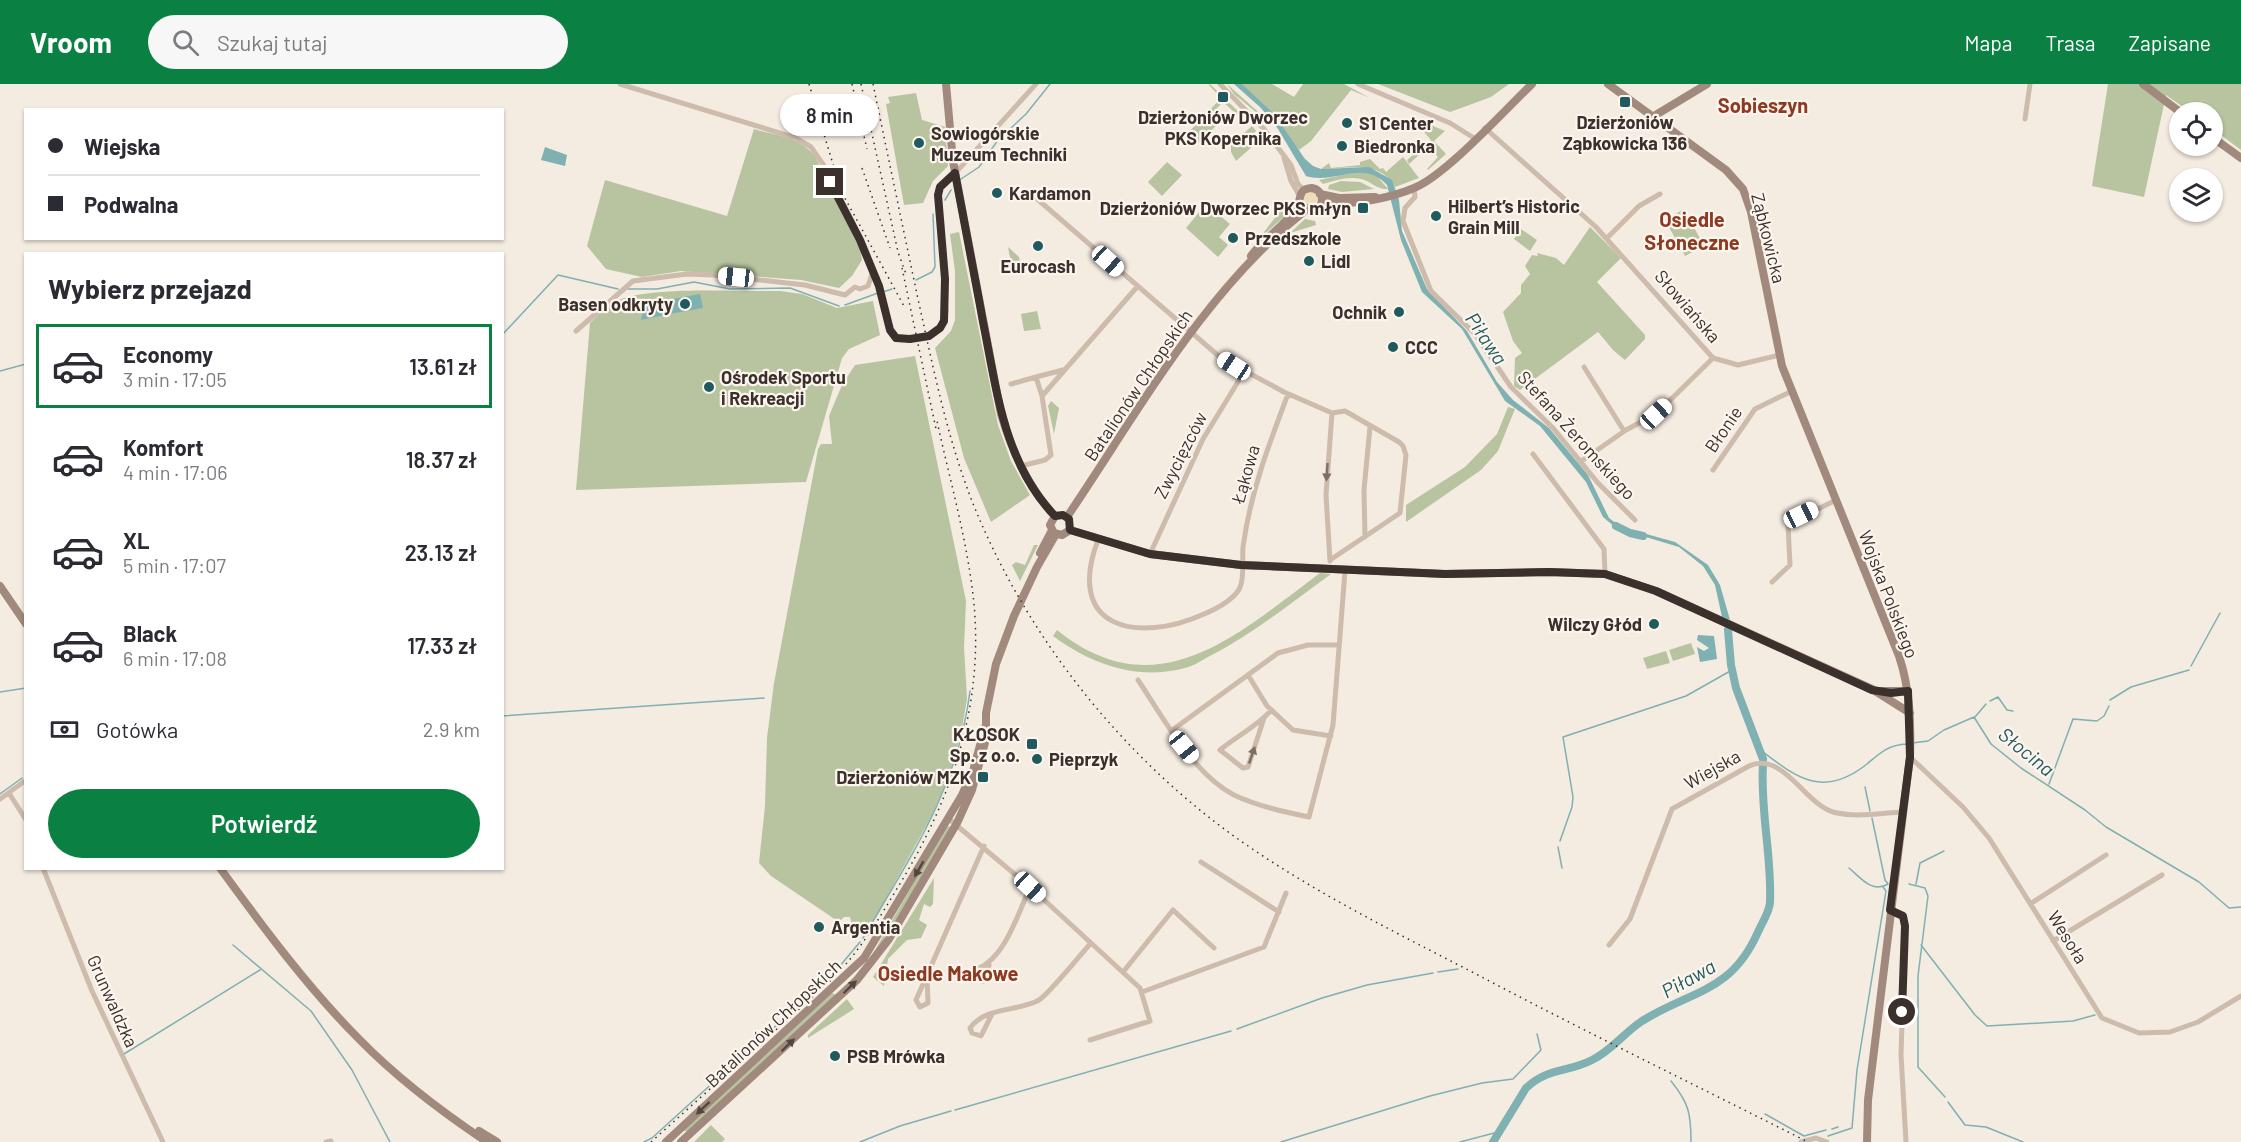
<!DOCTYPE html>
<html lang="pl">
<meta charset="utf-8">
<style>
:root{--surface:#fff;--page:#f7f7f7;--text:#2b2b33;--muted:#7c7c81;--line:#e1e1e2;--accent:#0b8043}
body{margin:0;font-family:Barlow,sans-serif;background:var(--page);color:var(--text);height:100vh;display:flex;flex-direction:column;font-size:22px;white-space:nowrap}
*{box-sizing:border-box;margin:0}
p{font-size:20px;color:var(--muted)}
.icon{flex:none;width:33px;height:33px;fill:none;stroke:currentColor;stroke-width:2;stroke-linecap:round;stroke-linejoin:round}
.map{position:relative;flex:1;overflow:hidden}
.details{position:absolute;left:24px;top:168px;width:480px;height:618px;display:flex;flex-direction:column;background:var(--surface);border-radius:0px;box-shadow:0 2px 4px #0004}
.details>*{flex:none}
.banner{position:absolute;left:24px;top:24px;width:480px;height:132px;border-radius:0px;box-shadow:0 2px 4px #0004;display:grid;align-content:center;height:132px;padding:0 24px;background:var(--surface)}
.buttons{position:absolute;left:2169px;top:18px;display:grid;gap:12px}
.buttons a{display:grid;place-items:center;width:54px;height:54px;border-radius:50%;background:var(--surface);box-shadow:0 2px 4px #0004;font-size:30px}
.end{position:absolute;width:27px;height:27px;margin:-14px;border:8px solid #3b302b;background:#fff;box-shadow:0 0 0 3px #fff}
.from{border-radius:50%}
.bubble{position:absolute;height:42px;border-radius:21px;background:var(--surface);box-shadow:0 2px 4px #0004;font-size:20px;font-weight:600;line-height:42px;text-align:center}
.car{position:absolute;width:18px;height:36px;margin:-18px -9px;border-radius:8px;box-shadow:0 0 4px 2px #0007;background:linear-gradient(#fff 24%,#345 0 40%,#fff 0 76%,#345 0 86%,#fff 0)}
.banner b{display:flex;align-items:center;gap:21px;height:57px;font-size:22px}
.banner b+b{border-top:2px solid var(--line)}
.banner i{width:15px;height:15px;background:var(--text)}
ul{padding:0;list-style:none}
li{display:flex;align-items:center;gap:18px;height:84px;margin:0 12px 9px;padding:0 12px;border:3px solid transparent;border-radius:0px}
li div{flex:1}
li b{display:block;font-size:22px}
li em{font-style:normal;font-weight:600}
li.active{border-color:var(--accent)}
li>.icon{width:54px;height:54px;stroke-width:1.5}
h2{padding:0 24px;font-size:27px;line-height:72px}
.pay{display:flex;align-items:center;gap:15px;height:66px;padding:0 24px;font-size:22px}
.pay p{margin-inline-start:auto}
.cta{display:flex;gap:12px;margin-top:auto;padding:12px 24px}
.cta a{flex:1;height:69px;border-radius:36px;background:var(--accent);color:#fff;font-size:24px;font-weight:600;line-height:69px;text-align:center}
header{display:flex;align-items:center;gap:36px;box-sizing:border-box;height:84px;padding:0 30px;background:var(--accent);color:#fff}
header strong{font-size:28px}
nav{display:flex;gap:33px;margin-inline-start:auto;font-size:21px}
.search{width:420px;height:54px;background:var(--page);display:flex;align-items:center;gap:15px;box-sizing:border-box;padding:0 21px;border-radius:33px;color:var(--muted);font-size:22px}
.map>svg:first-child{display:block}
.green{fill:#b8c4a0}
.sand{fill:#efdcb8}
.water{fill:#7fb0b2}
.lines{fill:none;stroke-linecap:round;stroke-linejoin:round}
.stream{stroke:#7fb0b2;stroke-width:1.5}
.river{stroke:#7fb0b2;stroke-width:8}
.street{stroke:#cdbbac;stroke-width:5}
.secondary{stroke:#a18a7d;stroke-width:8}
.rail{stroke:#3b302b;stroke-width:1.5;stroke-dasharray:1.5 4.5;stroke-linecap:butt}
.street-bridge{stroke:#cdbbac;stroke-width:5}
.oneway{fill:#7d6f65}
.oneway2{fill:#544640}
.route{stroke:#3b302b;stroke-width:8}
.poi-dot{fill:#1f5a5e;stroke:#fbf5ee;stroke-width:2}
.labels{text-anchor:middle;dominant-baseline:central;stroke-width:4.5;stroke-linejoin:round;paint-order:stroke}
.poi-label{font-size:18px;font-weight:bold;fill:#3b302b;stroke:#fbf5ee;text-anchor:start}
.street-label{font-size:18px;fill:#3b302b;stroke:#fbf5ee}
.neighbourhood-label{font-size:20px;font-weight:bold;fill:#8c3b22;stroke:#fbf5ee}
.water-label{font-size:20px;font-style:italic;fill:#1f5a5e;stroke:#fbf5ee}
</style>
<header>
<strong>Vroom</strong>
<div class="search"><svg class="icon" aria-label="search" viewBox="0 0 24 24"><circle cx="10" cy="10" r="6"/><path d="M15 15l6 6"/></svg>Szukaj tutaj</div>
<nav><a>Mapa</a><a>Trasa</a><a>Zapisane</a></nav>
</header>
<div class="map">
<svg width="2241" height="1058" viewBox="0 0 2241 1058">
<rect width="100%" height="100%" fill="#f4ebe1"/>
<path class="green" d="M1208,0L1211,1L1247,36L1242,40L1240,38L1242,35L1223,18L1212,29L1220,39L1209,27L1221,14Z
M1227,0L1265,34L1266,42L1262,38L1263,34L1234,10Z
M1242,0H1272L1294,13L1303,0H1344L1370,14L1351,6L1311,57L1299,66Z
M1378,0H1509L1491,13L1450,28Z
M2108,0H2241V66L2213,45L2212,28H2190L2166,11L2144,113L2092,102Z
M916,9L922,36L945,43L948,82L933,97L923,119L904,121L886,20L890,19L888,13Z
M1209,29L1219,39L1194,63L1184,52Z
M1419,36L1445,47L1434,57L1446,70L1428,86L1427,85L1438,73L1429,62L1409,80L1407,76L1431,56L1418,41Z
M1252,42L1256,47L1251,52L1254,59L1262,54L1236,77L1231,68V61Z
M754,45C778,52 799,52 815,72L860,163L862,176L852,192L839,204L801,196L681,187L642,193L606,185L587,162L605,96L727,132Z
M1403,73L1419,94L1395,103C1379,75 1348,85 1321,85L1329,79L1331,84L1360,81V78L1370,75L1380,85L1383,84L1386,88Z
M1167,78L1182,91L1162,112L1148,98Z
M1361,87L1376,91L1388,105C1377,106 1371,97 1361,95C1347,92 1335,97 1323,100L1319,96Z
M1341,97L1360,98L1374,105L1342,108L1328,105L1329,101Z
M1206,120L1230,140L1219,153L1228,161L1218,173L1186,144Z
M1283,123L1286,131L1258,156Z
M1684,125L1704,162L1685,172L1665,136Z
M1305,135L1315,137L1316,141L1290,149Z
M1590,143L1621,174L1597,198L1645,251V255L1625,276L1613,266L1598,248L1520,306L1514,302L1515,274L1522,269L1513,257L1503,228L1521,209V201L1530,190L1525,182L1532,171L1538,172L1537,169L1556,174L1564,181Z
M1521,145L1537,156L1530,167L1514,155Z
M959,148L998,341L1011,377L1030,411L991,438L964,374L935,264L951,247L955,236V187L950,150Z
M1008,163L1019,173L1021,183L1012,184Z
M780,207L802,210L837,224L873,217L880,251L849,265L842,274L806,398L576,406L590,239C599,230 607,221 619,216C654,202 739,208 780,207Z
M1037,227L1041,245L1024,247L1021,230Z
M915,272L966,517L964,563L967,615L961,650L948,695L931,733L867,849H854L850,833H844L839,838L771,792L759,779L765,722L767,654L774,599L818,365L821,360H832L829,332L842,301L855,281Z
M1051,317L1059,324L1054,350L1048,322Z
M1508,323L1515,325L1498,367L1481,386L1406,438V421L1465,383L1497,350Z
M1034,461H1038L1020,497L1012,481L1016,478L1025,481Z
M1320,489L1331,490C1291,519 1253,550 1210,572C1202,576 1194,582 1185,584C1137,597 1091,580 1053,552L1057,546C1157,627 1238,550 1320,489Z
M1691,559L1695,570L1673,577L1669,566Z
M1666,567L1670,579L1647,585L1643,574Z
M952,742L872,875L847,901L871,873L946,743Z
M934,794L933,820L930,823L924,820L919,836L927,841L921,854L907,856L888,875L884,902L873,893Z
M832,909L836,911L688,1048L682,1046Z
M847,915L854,925L808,954V951Z
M711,1041L725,1055L722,1058H694Z"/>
<path class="sand" d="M1304 115a7 7 0 1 1 14 0a7 7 0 1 1-14 0Z"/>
<path class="water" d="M1234,0H1242L1274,30L1305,75L1313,82L1321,85L1369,83L1392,96L1399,116L1402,147L1427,205L1467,247L1497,298L1513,316L1549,344L1588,391L1609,434L1621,443L1675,458L1708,481L1720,501L1730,536L1722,533L1715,501L1703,482L1679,463L1616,444L1603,433L1586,398L1540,342L1505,317L1462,245L1422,208L1401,156L1387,101C1363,74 1335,101 1306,92L1278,45L1261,24Z
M545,63L567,71L565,82L541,76Z
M700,210L703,224L669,230L667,216Z
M663,217L665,231L641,236L643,227L639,222Z
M1698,551L1714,552L1717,575L1700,578L1697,563L1704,567L1709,564L1697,556Z"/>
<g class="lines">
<path class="stream" d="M961,95L979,83L998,56L1026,30L1050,0
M945,116L951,106
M916,196L932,188L935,183L933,130
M628,205H657L694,198L730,205L790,204L839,222
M883,208L892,205
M845,221L878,209
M502,251L558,191L618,205
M0,287L26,280
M2191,582L2220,529
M0,608L26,604
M2110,616L2131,603L2189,586
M1990,617L1998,613L2007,626L2013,627
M502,632L764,614
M1975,633L1986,620
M1912,659L1928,657L1944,646L1974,633L1991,660L2021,684L2085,726L2106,743L2199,798L2229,824L2241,823
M1759,665C1797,694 1823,715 1867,680C1881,668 1888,661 1907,660
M2049,700L2073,635L2097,637L2104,632L2109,622
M1865,703L1870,727
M0,710L22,694
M1560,757L1572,723L1573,713L1563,653L1686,612L1732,586
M1558,763L1562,784
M1849,784C1860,793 1872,810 1888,800L1885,796L1872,734
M1909,800L1925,804L1928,812L1918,892V983L1945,1013
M1916,800L1920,779L1944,767
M863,854C911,772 958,704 970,607
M233,861L311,927L352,986L390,1058
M1921,861L1975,931L1987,942L2073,937L2095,931
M1438,888L1458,885
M1237,945L1322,914L1367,901L1433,889
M124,970L260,886
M1671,997C1689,1019 1691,1030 1691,1058
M1948,1018L1965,1041L1986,1043L2023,1058
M955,1026L1231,947
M1765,1030L1804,1052L1826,1046
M1832,1045L1838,1043
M1828,1052L1852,1044L1857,986L1886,807L1883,803
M644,1058L652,1054L834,889L860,858
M860,1058L900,1042L951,1027
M1281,1058L1430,1012L1482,999L1513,995L1541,966L1537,950
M1460,1058L1498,1048"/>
<path class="river" d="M1616,442L1630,449L1643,452
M1728,546L1731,581L1736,604L1763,675
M1493,1058L1526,1004C1549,983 1567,989 1592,976C1611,967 1624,949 1642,937C1692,906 1731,909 1758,848C1762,839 1770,827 1770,818C1772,772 1760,727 1763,681"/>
<path class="street" d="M620,0L796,54L811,63L825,83L878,200L890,246L898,255H910
M1220,0L1264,45L1291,81L1298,100L1304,106
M1358,0L1450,39L1474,54
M2025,35L2030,0
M1485,44L1596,143L1713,274L1738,281L1780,271
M1284,74L1291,97L1299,111
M1414,104L1415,113L1405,124L1403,137L1431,207L1475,250L1511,303L1553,344L1598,399L1635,436
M1036,114L1221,274L1284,308L1332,329
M1607,154L1639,122L1660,110
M576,247L633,197L687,190L713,191L805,201L845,211L855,203L860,205L868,202L872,190
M929,252L941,242L946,228L939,107L1036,0
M1584,283L1624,347
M1063,286L1036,293L1042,312L1137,203
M1011,300L1036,293
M1533,370L1604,465L1605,490
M1580,378L1626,346L1656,330L1713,274
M1021,382L1045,376L1051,371L1042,312
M1713,386L1755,325L1792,307
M1365,453L1364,406L1370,343
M1098,456C1064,545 1138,560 1204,530C1216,525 1230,518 1238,507C1245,497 1242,475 1243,463C1250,410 1269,360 1288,310
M1150,470L1203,355L1244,288
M1330,476L1400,429L1406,371L1403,362L1399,358L1345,327L1332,329
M1330,477L1326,411L1332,329
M1772,498L1790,481L1788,440L1836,416
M1248,591L1267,622L1293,646L1331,652
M1138,596C1163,633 1193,690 1234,711C1257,722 1285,728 1309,733L1333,641L1345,487
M1264,634L1248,683L1243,684L1220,666C1234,654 1262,639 1271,626
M1171,647L1278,569L1308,561H1339
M1910,673L1963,723L1989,754L2102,934L2139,949L2170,948L2198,938L2241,912
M9,709L26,736
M0,715L26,696
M949,735L1030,803L1140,904L1150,937L1090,956
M1201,778L1279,828
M43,784L92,907L163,1058
M2030,820L2106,771
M1890,826L1903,832L1905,842L1901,971L1906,1058
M2053,857L2162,791
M1609,861L1630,835L1672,725L1749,682C1783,667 1804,719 1833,728C1855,734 1881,729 1903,728
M989,881L983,897L974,895L977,885C1005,874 1018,830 1030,803
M1123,888L1173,826L1214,864
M927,893L928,919L920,923L916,916L984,762
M1142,908L1264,863L1286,809
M992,930L981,952L972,949L970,944C986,922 1018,928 1039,916C1049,910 1081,870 1091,859
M326,1058L331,1057
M1801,1058L1816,1054L1827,1058"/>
<path class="secondary" d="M946,0L953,77L1001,330C1012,367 1028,404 1055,432
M1608,0L1726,86L1743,105L1751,128L1782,282L1899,572C1910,605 1911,638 1910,673L1868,1016L1867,1058
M2143,0L2180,28
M1654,32L1707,0
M2212,53L2241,74
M1320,110L1339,114L1375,113
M1299,118C1310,132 1319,121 1332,120C1359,119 1388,115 1414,104C1445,92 1505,26 1532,0
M1251,172C1263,154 1286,142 1297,123C1302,114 1297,105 1312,104C1322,106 1324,115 1320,123
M1055,432L1050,441L1054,449L1062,451L1070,446
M1067,433C1140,325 1204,207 1307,125
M1070,446L1150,470L1241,481L1445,490L1549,488L1605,490L1656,507L1777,562L1872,605L1910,629
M1040,469L1052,446
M0,502L26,540
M1879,607H1908
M220,784C263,843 308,904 359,955C397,994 442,1028 487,1058
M479,1047L497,1058
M666,1058L864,874L962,711L973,687L985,643
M681,1058L857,896L889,855L957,739L972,706L986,655V629L996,580L1014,532L1037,483L1056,450"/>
<path class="rail" d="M809,0L841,107L904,222
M852,0L867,65
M861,0L898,168L906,190
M873,0C888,72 903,144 918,215C934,287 948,359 976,427C1030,557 1124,674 1238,755C1313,808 1395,848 1476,890C1586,948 1697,1002 1808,1058
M862,84L890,164
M902,184L936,345
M651,1058L827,900C860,869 881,831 904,793C954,708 983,619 974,520C968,459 950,397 937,337"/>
<path class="street-bridge" d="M910,255L929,252"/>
</g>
<defs><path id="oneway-solid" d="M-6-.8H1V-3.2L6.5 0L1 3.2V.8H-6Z" transform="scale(1.5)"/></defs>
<g class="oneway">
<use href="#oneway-solid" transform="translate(1327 388) rotate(94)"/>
<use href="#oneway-solid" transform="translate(1252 671) rotate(-71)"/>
</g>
<g class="oneway2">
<use href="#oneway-solid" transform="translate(919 785) rotate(120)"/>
<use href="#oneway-solid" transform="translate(850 903) rotate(-44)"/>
<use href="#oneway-solid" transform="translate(788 961) rotate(-44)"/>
<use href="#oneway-solid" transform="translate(703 1024) rotate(137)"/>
</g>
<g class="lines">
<path class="route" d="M830,98L860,156L879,202L890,246L896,254L910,255L929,252L940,244L944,237L945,195L938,111L940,103L955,89C964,138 974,188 983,238C997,307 1004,379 1055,432L1063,431L1069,435L1070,446L1150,470L1241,481L1445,490L1549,488L1605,490L1656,507L1872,606L1891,609L1908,607L1910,673L1890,826L1903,832L1905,842L1902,928"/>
</g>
<g class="poi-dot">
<rect x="1217" y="7" width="12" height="12" rx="3"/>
<rect x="1619" y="12" width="12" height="12" rx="3"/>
<circle cx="1347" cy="39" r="6"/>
<circle cx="919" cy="59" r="6"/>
<circle cx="1342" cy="62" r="6"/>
<circle cx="997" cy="109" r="6"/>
<rect x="1357" y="118" width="12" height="12" rx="3"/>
<circle cx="1436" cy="132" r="6"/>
<circle cx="1233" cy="154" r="6"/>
<circle cx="1038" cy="162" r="6"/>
<circle cx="1309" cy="177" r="6"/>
<circle cx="685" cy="220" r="6"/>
<circle cx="1399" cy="228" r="6"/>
<circle cx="1393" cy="263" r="6"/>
<circle cx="709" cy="303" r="6"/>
<circle cx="1654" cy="540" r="6"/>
<rect x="1026" y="654" width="12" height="12" rx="3"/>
<circle cx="1037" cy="675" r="6"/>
<rect x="977" y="687" width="12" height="12" rx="3"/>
<circle cx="819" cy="843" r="6"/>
<circle cx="835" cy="972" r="6"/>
</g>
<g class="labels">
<g class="poi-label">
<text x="1223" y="33" text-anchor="middle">Dzierżoniów Dworzec<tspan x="1223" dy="21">PKS Kopernika</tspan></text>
<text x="1625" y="38" text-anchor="middle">Dzierżoniów<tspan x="1625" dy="21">Ząbkowicka 136</tspan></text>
<text x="1359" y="39">S1 Center</text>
<text x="931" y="49">Sowiogórskie<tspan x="931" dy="21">Muzeum Techniki</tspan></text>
<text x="1354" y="62">Biedronka</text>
<text x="1009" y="109">Kardamon</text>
<text x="1448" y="122">Hilbert’s Historic<tspan x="1448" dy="21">Grain Mill</tspan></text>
<text x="1351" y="124" text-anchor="end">Dzierżoniów Dworzec PKS młyn</text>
<text x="1245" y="154">Przedszkole</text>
<text x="1321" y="177">Lidl</text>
<text x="1038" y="182" text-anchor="middle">Eurocash</text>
<text x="673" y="220" text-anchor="end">Basen odkryty</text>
<text x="1387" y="228" text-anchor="end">Ochnik</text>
<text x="1405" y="263">CCC</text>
<text x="721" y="293">Ośrodek Sportu<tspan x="721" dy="21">i Rekreacji</tspan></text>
<text x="1642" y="540" text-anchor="end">Wilczy Głód</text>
<text x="1020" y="650" text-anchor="end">KŁOSOK<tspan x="1020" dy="21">Sp. z o.o.</tspan></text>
<text x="1049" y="675">Pieprzyk</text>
<text x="971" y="693" text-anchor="end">Dzierżoniów MZK</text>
<text x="831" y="843">Argentia</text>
<text x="847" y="972">PSB Mrówka</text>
</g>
<g class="street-label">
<text transform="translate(1769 154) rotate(76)">Ząbkowicka</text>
<text transform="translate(1688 222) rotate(49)">Słowiańska</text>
<text transform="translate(1138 301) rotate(-56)">Batalionów Chłopskich</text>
<text transform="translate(1723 345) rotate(-56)">Błonie</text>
<text transform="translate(1577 351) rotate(48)">Stefana Żeromskiego</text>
<text transform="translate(1180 371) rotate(-63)">Zwycięzców</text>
<text transform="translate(1245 390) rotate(-74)">Łąkowa</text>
<text transform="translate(1889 510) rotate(69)">Wojska Polskiego</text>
<text transform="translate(1712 685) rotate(-29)">Wiejska</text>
<text transform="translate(2068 853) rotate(58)">Wesoła</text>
<text transform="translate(113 917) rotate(66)">Grunwaldzka</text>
<text transform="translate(773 939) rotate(-43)">Batalionów Chłopskich</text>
</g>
<g class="neighbourhood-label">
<text x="1763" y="21">Sobieszyn</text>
<text x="1692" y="135">Osiedle<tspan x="1692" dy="23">Słoneczne</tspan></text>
<text x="948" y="889">Osiedle Makowe</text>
</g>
<g class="water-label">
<text transform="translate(1487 254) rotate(56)">Piława</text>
<text transform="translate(2027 667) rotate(39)">Słocina</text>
<text transform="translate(1688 894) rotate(-29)">Piława</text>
</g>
</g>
</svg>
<div class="buttons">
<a><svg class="icon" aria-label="locate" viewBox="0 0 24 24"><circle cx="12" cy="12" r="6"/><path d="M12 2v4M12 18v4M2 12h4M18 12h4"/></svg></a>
<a><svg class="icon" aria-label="layers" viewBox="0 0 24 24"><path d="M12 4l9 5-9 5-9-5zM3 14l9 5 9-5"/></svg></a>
</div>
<i class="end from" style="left:1902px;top:928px"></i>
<i class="end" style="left:830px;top:98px"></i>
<div class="bubble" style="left:780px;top:10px;width:99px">8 min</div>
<i class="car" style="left:1108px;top:177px;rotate:132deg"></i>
<i class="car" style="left:736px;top:193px;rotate:276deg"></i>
<i class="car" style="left:1234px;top:282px;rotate:303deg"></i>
<i class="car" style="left:1656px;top:330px;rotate:47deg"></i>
<i class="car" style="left:1801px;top:431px;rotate:65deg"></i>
<i class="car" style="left:1184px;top:663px;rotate:141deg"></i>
<i class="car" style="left:1030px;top:803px;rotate:133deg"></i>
<div class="banner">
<b><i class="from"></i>Wiejska</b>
<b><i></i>Podwalna</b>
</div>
<section class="details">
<h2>Wybierz przejazd</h2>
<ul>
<li class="active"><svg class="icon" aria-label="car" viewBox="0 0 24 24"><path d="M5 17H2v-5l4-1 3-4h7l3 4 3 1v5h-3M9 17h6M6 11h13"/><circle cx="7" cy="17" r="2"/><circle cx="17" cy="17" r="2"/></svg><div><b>Economy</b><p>3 min · 17:05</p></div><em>13.61 zł</em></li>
<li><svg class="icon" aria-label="car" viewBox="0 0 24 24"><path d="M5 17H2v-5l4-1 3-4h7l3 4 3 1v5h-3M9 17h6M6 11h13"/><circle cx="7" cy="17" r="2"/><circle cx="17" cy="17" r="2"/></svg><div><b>Komfort</b><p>4 min · 17:06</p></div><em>18.37 zł</em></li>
<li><svg class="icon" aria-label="car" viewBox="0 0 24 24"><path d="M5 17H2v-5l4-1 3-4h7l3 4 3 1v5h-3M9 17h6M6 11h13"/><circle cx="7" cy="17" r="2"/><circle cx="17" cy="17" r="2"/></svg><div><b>XL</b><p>5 min · 17:07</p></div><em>23.13 zł</em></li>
<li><svg class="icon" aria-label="car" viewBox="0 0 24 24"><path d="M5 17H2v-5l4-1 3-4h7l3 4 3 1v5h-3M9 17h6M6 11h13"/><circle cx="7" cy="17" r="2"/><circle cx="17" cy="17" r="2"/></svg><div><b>Black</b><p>6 min · 17:08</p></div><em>17.33 zł</em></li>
</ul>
<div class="pay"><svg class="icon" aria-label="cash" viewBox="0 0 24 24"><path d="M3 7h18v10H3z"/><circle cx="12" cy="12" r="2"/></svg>Gotówka<p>2.9 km</p></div>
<div class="cta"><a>Potwierdź</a></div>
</section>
</div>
